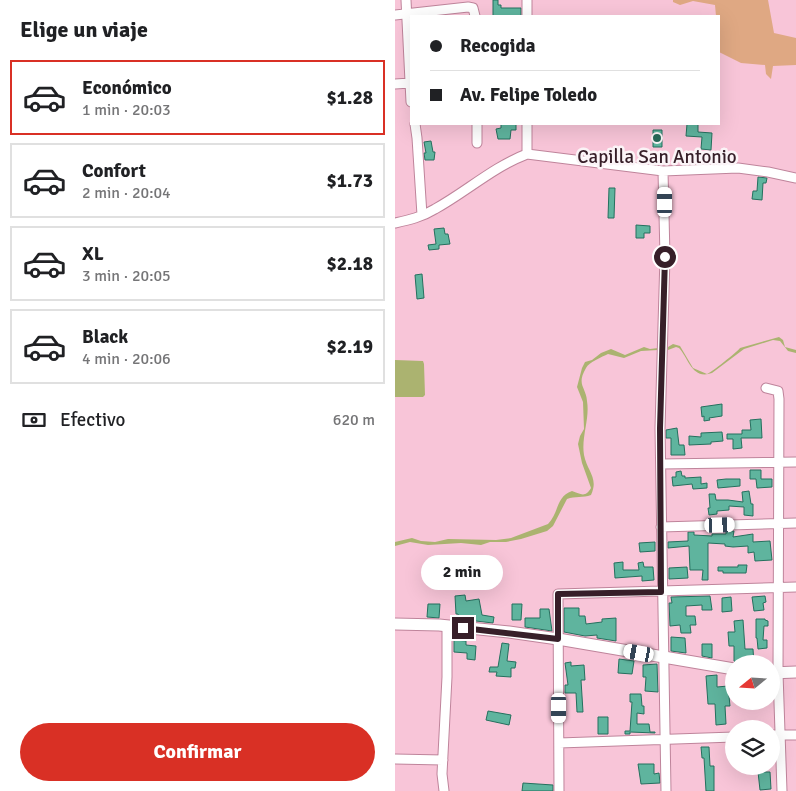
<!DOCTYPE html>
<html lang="es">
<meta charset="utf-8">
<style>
:root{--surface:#fff;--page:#f6f6f6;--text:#202124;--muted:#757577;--line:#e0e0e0;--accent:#d93025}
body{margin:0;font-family:Signika,sans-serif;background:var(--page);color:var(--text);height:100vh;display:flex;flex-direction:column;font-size:19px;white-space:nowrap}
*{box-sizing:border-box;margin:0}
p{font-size:16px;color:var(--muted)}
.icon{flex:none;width:28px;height:28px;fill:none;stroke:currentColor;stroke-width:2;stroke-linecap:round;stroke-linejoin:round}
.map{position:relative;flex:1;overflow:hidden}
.side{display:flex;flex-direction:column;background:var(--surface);width:395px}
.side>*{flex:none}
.guide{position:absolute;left:15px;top:15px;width:310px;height:110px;border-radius:0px;box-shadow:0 5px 20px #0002;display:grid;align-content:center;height:110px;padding:0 20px;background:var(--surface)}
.needle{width:32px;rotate:252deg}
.buttons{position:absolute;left:330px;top:655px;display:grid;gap:10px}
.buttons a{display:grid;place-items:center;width:55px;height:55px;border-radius:50%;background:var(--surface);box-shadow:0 5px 20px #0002;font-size:25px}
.end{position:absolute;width:22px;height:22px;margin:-11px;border:6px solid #371f29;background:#fff;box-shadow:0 0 0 2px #fff}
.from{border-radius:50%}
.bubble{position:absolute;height:35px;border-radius:18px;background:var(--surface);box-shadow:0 5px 20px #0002;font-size:16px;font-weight:700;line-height:35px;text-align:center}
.car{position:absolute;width:15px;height:30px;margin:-15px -8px;border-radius:6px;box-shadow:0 0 4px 1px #0007;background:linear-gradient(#fff 24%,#345 0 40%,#fff 0 76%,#345 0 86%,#fff 0)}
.guide b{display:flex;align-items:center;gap:18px;height:48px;font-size:19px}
.guide b+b{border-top:1px solid var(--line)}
.guide i{width:12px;height:12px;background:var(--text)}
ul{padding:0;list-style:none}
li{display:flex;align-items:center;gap:15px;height:75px;margin:0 10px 8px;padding:0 10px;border:2px solid var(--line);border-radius:0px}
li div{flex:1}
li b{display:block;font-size:19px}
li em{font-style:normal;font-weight:700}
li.selected{border-color:var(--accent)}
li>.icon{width:45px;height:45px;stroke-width:1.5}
h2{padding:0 20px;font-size:22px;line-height:60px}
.pay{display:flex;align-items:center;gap:12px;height:55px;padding:0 20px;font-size:19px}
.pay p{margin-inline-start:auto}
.primary-button{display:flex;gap:10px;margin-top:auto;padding:10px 20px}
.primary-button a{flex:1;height:58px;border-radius:30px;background:var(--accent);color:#fff;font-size:20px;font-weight:700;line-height:58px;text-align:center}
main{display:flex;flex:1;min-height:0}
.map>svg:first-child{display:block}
.green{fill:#dfa883}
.water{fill:#abb370}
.building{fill:#5fb49e;stroke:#25705e}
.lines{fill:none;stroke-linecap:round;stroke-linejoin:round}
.minor-casing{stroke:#bf849b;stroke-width:11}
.major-casing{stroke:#bf849b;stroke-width:13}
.minor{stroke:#fff;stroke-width:9}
.major{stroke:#fff;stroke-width:11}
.route{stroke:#371f29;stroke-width:6}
.poi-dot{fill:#276959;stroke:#fbf4f7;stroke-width:2}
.labels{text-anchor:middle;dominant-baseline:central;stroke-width:5;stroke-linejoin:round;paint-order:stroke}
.poi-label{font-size:19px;fill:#371f29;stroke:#fbf4f7}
</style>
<main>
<section class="side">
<h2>Elige un viaje</h2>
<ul>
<li class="selected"><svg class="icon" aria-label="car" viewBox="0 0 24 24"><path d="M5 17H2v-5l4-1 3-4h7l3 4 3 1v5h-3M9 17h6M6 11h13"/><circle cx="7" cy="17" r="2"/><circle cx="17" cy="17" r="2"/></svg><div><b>Económico</b><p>1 min · 20:03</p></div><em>$1.28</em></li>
<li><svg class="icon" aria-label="car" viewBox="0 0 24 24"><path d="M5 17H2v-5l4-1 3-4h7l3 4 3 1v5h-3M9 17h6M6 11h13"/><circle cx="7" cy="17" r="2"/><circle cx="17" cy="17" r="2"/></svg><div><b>Confort</b><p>2 min · 20:04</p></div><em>$1.73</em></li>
<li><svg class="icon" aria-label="car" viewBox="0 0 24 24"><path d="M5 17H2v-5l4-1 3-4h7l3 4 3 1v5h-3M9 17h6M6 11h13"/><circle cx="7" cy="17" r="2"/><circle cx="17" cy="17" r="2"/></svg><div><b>XL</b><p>3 min · 20:05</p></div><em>$2.18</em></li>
<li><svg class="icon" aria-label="car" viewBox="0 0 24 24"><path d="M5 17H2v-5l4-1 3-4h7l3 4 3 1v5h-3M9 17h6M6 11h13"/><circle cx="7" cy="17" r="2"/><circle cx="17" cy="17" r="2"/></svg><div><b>Black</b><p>4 min · 20:06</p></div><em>$2.19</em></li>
</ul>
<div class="pay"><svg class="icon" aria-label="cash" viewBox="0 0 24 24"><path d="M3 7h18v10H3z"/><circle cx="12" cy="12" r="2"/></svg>Efectivo<p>620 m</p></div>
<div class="primary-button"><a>Confirmar</a></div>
</section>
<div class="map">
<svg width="401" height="791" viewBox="0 0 401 791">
<rect width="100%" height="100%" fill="#f8c5d8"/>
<path class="green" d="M278,0H373L379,33L401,38V65L378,66L376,79L371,74L370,65L346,63L324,52V16H321L320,5L298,1L285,5L278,2Z"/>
<path class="water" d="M384,337L388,340L390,347L401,350V353L393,351L385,341L378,340L349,349L317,373C297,380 294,359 284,348L281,347L273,350V347L278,344L285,346L298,368L312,374C317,372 342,352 345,348Z
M249,347L255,349L263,348V350L246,351L229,358L213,354C207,357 194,362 191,368C181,385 191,387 192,401C195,419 186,437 189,455C192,471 204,478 196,495C188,498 180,496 172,499L158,526L152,531L126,539L111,542H95L86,545L66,543L33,545L15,542L0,546V542L17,538L26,541L40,542L53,539L101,540L116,538L153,524C164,513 161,496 177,491C186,494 190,498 196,488L187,463L183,444L185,436L189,429L188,402L182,387L187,368L190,362L197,360L206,353L216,349L230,355Z
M0,360L28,361L29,364L30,395L28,397H0Z"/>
<path class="building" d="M98,0H103V5H106V8H126V16H98Z
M106,124H121V130H116L115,139H103L101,129L106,128Z
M292,124H303V132L317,133L316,150L306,149L307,137L291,136Z
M258,130H267V147H258Z
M36,141L38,152H40L39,160H30L29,153H31L29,142Z
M363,177L372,178L371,183H368L367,200L357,199L358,191H362Z
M214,188H220L219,218H213Z
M241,225L255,226V233H249V238H241Z
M49,228L50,234H53L55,244L44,245V249L34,250L33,245L41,244L39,229Z
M27,274L29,298L22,299L20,275Z
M327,404V416L314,418L315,420L309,421V416L307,417L306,407Z
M366,419L367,438H346L347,448L338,449V439H332V434H347V430H356L355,420Z
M282,428L284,445H289L290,455H276V438H271V430Z
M327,432L328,441L316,442V444L294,445V436L306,437V433Z
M355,470H366V479H377V487L362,488L361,479H355Z
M286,471L287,476H290V478L306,477V484L312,483V488L298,489L297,484L278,486L277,477H281V472Z
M331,479H345V486L323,488L322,480Z
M354,491L356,504H358V516L349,515V507L334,506V510L322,511V514L314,515L313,508H315L314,494H320L321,500H333L348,502L347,492Z
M331,531H339L338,537L358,534V542L375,541L377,560L360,561L359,552L353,553V546L338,547L330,546V544L313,543V580H307L308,570H295L294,546L273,548V542L293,541V532H299V535L317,536V534H331Z
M260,542V551L245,552L244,543Z
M228,562V570H244L243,563L248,562L249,567H258L259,580L247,581V576L220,578L219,563Z
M343,565H352L351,573H328V571H323V567H343Z
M292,567L293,578L274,579V568Z
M70,595L71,601L84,599L87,615L99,617L98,623L64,619L63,614H61L60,596Z
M315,596L317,610H307V605L291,606V616H300L301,625H295L296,633H286L285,625L275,626L274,603H277L276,597Z
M370,596L371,602L368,603L369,610L359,611L357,597Z
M336,597L337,611L327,612V598Z
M33,604H45L44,618L32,617Z
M117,604H127L126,620H117Z
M169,608H184V616H190L191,624L207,622V619L221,618V641L202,638V635L190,636L169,632Z
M145,609H154L157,631L130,627V618H145Z
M361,619H370V620L373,621V626H369L368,640H372V648L363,649L362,638H361Z
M348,620L350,649H358L359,664H344L339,661V646H334L333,632H340L339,621Z
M276,637L290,638L291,653L276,651Z
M59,640L71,641V645L81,646L80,660L72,659V653L59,652Z
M107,643L114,644L112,661L121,662L120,668H116V677L101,676L102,672H94L95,667H103Z
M307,644H317V658L307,656Z
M224,659L239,661L237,674L223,673Z
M176,662V666L189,665L190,680H186L188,712H182L181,693H170V685H173L170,663Z
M262,664L263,692L250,691L251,677H248V665Z
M322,675V687L333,686L335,706H330L331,724L321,725L320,704H313L311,676Z
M235,694H246L247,706H249V714L242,713V724H254L255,732H260V733L235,732V734H230V731H235L237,702H235Z
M93,711L116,715L114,725L91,720Z
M203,717H213V734H203Z
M306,747H314L315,766H319V791H311L309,758H307Z
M243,764H259V774L264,773L265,783L246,784Z
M363,772H375L376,789L365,790Z
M128,783L158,785V791H127Z"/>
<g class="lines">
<defs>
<path id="minor" d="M11,0L16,102
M0,15L73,7L78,8L80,16
M132,16V0
M0,84L15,83
M20,124L22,138L27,215
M82,124V143
M132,124V154
M268,171L270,257L265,428L271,791
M0,223C14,220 27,217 40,209C71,192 98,167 132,154L268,171L343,168L373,172L401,178
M371,388L383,391L384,399L383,673L387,791
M266,464L401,462
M266,527L401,523
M376,735H401
M164,743L339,737
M0,759L48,760
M49,791L47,774L52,677V626
M164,791L163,594L401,587"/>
<path id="major" d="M0,624L44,625L114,632L163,639L339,669
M376,673L401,672"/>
</defs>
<use href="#minor" class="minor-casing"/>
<use href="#major" class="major-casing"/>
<use href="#minor" class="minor"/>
<use href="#major" class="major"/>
</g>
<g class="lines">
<path class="route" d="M68,628L163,639V594L266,592L265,428L270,257"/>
</g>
<circle class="poi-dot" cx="262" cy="138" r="5"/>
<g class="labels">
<g class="poi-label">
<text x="262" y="157">Capilla San Antonio</text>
</g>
</g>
</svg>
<div class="buttons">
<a><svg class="needle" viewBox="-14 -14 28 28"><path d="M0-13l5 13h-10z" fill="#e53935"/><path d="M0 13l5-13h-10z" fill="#757577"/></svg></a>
<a><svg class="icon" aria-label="layers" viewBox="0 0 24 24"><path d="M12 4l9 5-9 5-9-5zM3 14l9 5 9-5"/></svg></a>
</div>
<i class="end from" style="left:270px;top:257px"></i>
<i class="end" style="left:68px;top:628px"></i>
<div class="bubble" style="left:26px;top:555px;width:82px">2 min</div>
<i class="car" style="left:270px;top:202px;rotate:0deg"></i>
<i class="car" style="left:325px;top:525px;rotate:88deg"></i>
<i class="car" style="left:244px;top:653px;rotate:280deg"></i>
<i class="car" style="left:164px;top:708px;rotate:180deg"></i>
<div class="guide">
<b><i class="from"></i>Recogida</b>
<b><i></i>Av. Felipe Toledo</b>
</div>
</div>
</main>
